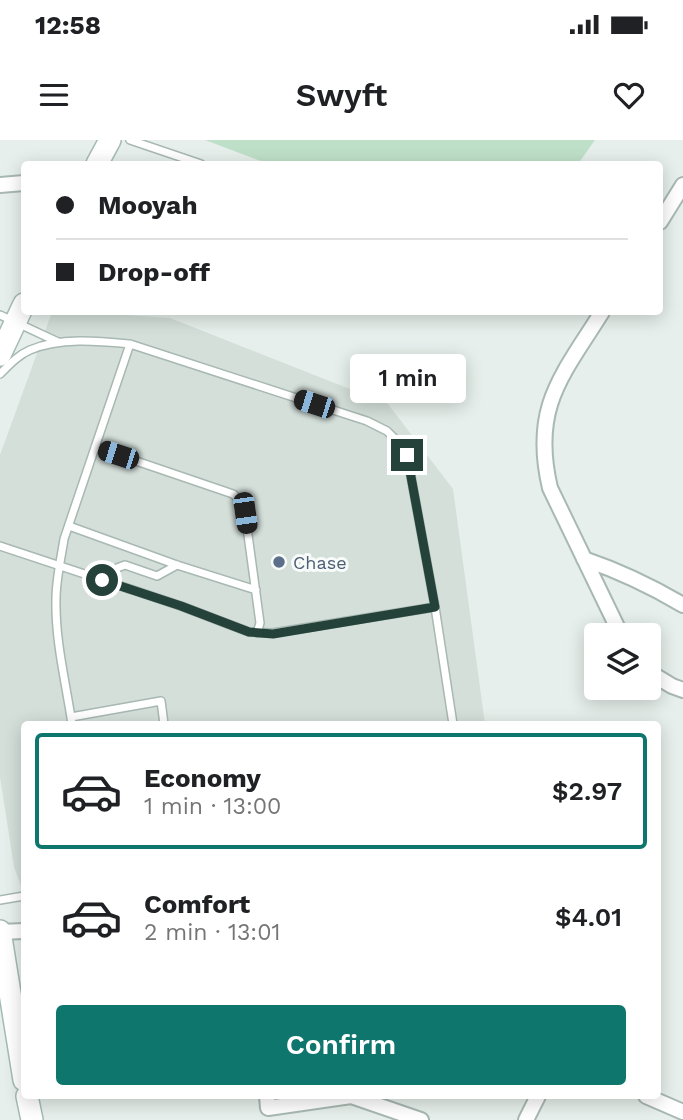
<!DOCTYPE html>
<meta charset="utf-8">
<style>
:root{--surface:#fff;--page:#f6f6f6;--text:#202124;--muted:#757577;--line:#e0e0e0;--accent:#0f766e}
body{margin:0;font-family:"Work Sans",sans-serif;background:var(--page);color:var(--text);height:100vh;display:flex;flex-direction:column;font-size:26px;white-space:nowrap}
*{box-sizing:border-box;margin:0}
p{font-size:23px;color:var(--muted)}
.icon{flex:none;width:38px;height:38px;fill:none;stroke:currentColor;stroke-width:2;stroke-linecap:round;stroke-linejoin:round}
.map{position:relative;flex:1;overflow:hidden}
.details{position:absolute;left:21px;top:581px;width:640px;height:378px;display:flex;flex-direction:column;background:var(--surface);border-radius:7px;box-shadow:0 4px 18px #0003}
.details>*{flex:none}
.guide{position:absolute;left:21px;top:21px;width:642px;height:154px;border-radius:7px;box-shadow:0 4px 18px #0003;display:grid;align-content:center;height:154px;padding:0 35px;background:var(--surface)}
.fabs{position:absolute;left:584px;top:483px;display:grid;gap:14px}
.fabs a{display:grid;place-items:center;width:77px;height:77px;border-radius:7px;background:var(--surface);box-shadow:0 4px 18px #0003;font-size:35px}
.end{position:absolute;width:32px;height:32px;margin:-16px;border:9px solid #24423a;background:#fff;box-shadow:0 0 0 4px #fff}
.from{border-radius:50%}
.bubble{position:absolute;height:49px;border-radius:7px;background:var(--surface);box-shadow:0 4px 18px #0003;font-size:23px;font-weight:600;line-height:49px;text-align:center}
.car{position:absolute;width:21px;height:42px;margin:-21px -10px;border-radius:9px;box-shadow:0 0 5px 2px #0007;background:linear-gradient(#222 24%,#8ab4d8 0 40%,#222 0 76%,#8ab4d8 0 86%,#222 0)}
.guide b{display:flex;align-items:center;gap:24px;height:66px;font-size:26px}
.guide b+b{border-top:2px solid var(--line)}
.guide i{width:18px;height:18px;background:var(--text)}
ul{padding:12px 0 0;list-style:none}
li{display:flex;align-items:center;gap:21px;height:116px;margin:0 14px 10px;padding:0 21px;border:4px solid transparent;border-radius:7px}
li div{flex:1}
li b{display:block;font-size:26px}
li em{font-style:normal;font-weight:600}
li.selected{border-color:var(--accent)}
li>.icon{width:63px;height:63px;stroke-width:1.5}
.primary-button{display:flex;gap:14px;margin-top:auto;padding:14px 35px}
.primary-button a{flex:1;height:80px;border-radius:7px;background:var(--accent);color:#fff;font-size:28px;font-weight:600;line-height:80px;text-align:center}
.status{display:flex;justify-content:space-between;align-items:center;height:49px;padding:0 35px;background:var(--surface);direction:ltr}
.status svg{height:19px;fill:currentColor}
header{display:flex;justify-content:space-between;align-items:center;height:91px;padding:0 35px;background:var(--surface);font-size:32px;font-weight:600}
.map>svg:first-child{display:block}
.built{fill:#d4dfda}
.green{fill:#bfe0c8}
.lines{fill:none;stroke-linecap:round;stroke-linejoin:round}
.service-casing{stroke:#a8b8b2;stroke-width:10}
.minor-casing{stroke:#a8b8b2;stroke-width:18}
.secondary-casing{stroke:#a4bbb3;stroke-width:24}
.service{stroke:#fff;stroke-width:7}
.minor{stroke:#fff;stroke-width:14}
.secondary{stroke:#fff;stroke-width:21}
.route{stroke:#24423a;stroke-width:9}
.service-dot{fill:#5c6f8a;stroke:#f7fbf9;stroke-width:2.5}
.labels{text-anchor:middle;dominant-baseline:central;stroke-width:6;stroke-linejoin:round;paint-order:stroke}
.service-label{font-size:18px;fill:#4e5e75;stroke:#f7fbf9;text-anchor:start}
</style>
<div class="status"><b>12:58</b><svg viewBox="0 0 49 12"><path d="M0 12V9h3v3zM5 12V6h3v6zM10 12V3h3v9zM15 12V0h3v12zM26 1h20v11H26zM47 4h2v5h-2z"/></svg></div>
<header><svg class="icon" aria-label="menu" viewBox="0 0 24 24"><path d="M4 6h16M4 12h16M4 18h16"/></svg>Swyft<svg class="icon" aria-label="heart" viewBox="0 0 24 24"><path d="M12 20l-8-8c-3-5 5-10 8-4 3-6 11-1 8 4z"/></svg></header>
<div class="map">
<svg width="683" height="980" viewBox="0 0 683 980">
<rect width="100%" height="100%" fill="#e6efeb"/>
<path class="built" d="M52,172H80L170,178L388,264L453,349L485,584H24V754L14,727L0,637V315Z"/>
<path class="green" d="M205,0H595L578,24H269Z"/>
<g class="lines">
<defs>
<path id="service" d="M130,0L201,24
M0,175L58,202
M130,204L367,281L387,291L399,303L407,315L435,467L453,584
M0,234C9,225 18,215 30,210C60,197 99,201 130,204L64,399C61,419 56,439 56,459C55,501 66,543 72,584
M95,307L233,354L241,361L245,373L260,483L257,493
M69,386L177,425L256,450
M0,406L181,466L249,492L273,493L435,467
M102,440L117,428L125,425L157,436L177,425
M71,577L161,561L164,584
M0,760L24,756"/>
<path id="minor" d="M0,45L24,43
M660,82L683,45
M602,172C562,236 531,267 550,348L621,495
M584,419C619,431 651,446 683,465
M649,532L672,546L683,550
M0,792L24,791
M267,956L268,968L351,956L421,980
M646,956L683,972
M526,980L538,956"/>
<path id="secondary" d="M97,24L110,0
M0,215L24,164
M0,791L24,940
M27,956L32,980"/>
</defs>
<use href="#service" class="service-casing"/>
<use href="#minor" class="minor-casing"/>
<use href="#secondary" class="secondary-casing"/>
<use href="#service" class="service"/>
<use href="#minor" class="minor"/>
<use href="#secondary" class="secondary"/>
</g>
<g class="lines">
<path class="route" d="M102,440L181,466L249,492L273,494L435,467L407,315"/>
</g>
<circle class="service-dot" cx="279" cy="422" r="7"/>
<g class="labels">
<g class="service-label">
<text x="293" y="422">Chase</text>
</g>
</g>
</svg>
<div class="fabs">
<a><svg class="icon" aria-label="layers" viewBox="0 0 24 24"><path d="M12 4l9 5-9 5-9-5zM3 14l9 5 9-5"/></svg></a>
</div>
<i class="end from" style="left:102px;top:440px"></i>
<i class="end" style="left:407px;top:315px"></i>
<div class="bubble" style="left:350px;top:214px;width:116px">1 min</div>
<i class="car" style="left:314px;top:264px;rotate:288deg"></i>
<i class="car" style="left:118px;top:315px;rotate:288deg"></i>
<i class="car" style="left:245px;top:373px;rotate:172deg"></i>
<div class="guide">
<b><i class="from"></i>Mooyah</b>
<b><i></i>Drop-off</b>
</div>
<section class="details">
<ul>
<li class="selected"><svg class="icon" aria-label="car" viewBox="0 0 24 24"><path d="M5 17H2v-5l4-1 3-4h7l3 4 3 1v5h-3M9 17h6M6 11h13"/><circle cx="7" cy="17" r="2"/><circle cx="17" cy="17" r="2"/></svg><div><b>Economy</b><p>1 min · 13:00</p></div><em>$2.97</em></li>
<li><svg class="icon" aria-label="car" viewBox="0 0 24 24"><path d="M5 17H2v-5l4-1 3-4h7l3 4 3 1v5h-3M9 17h6M6 11h13"/><circle cx="7" cy="17" r="2"/><circle cx="17" cy="17" r="2"/></svg><div><b>Comfort</b><p>2 min · 13:01</p></div><em>$4.01</em></li>
</ul>
<div class="primary-button"><a>Confirm</a></div>
</section>
</div>
